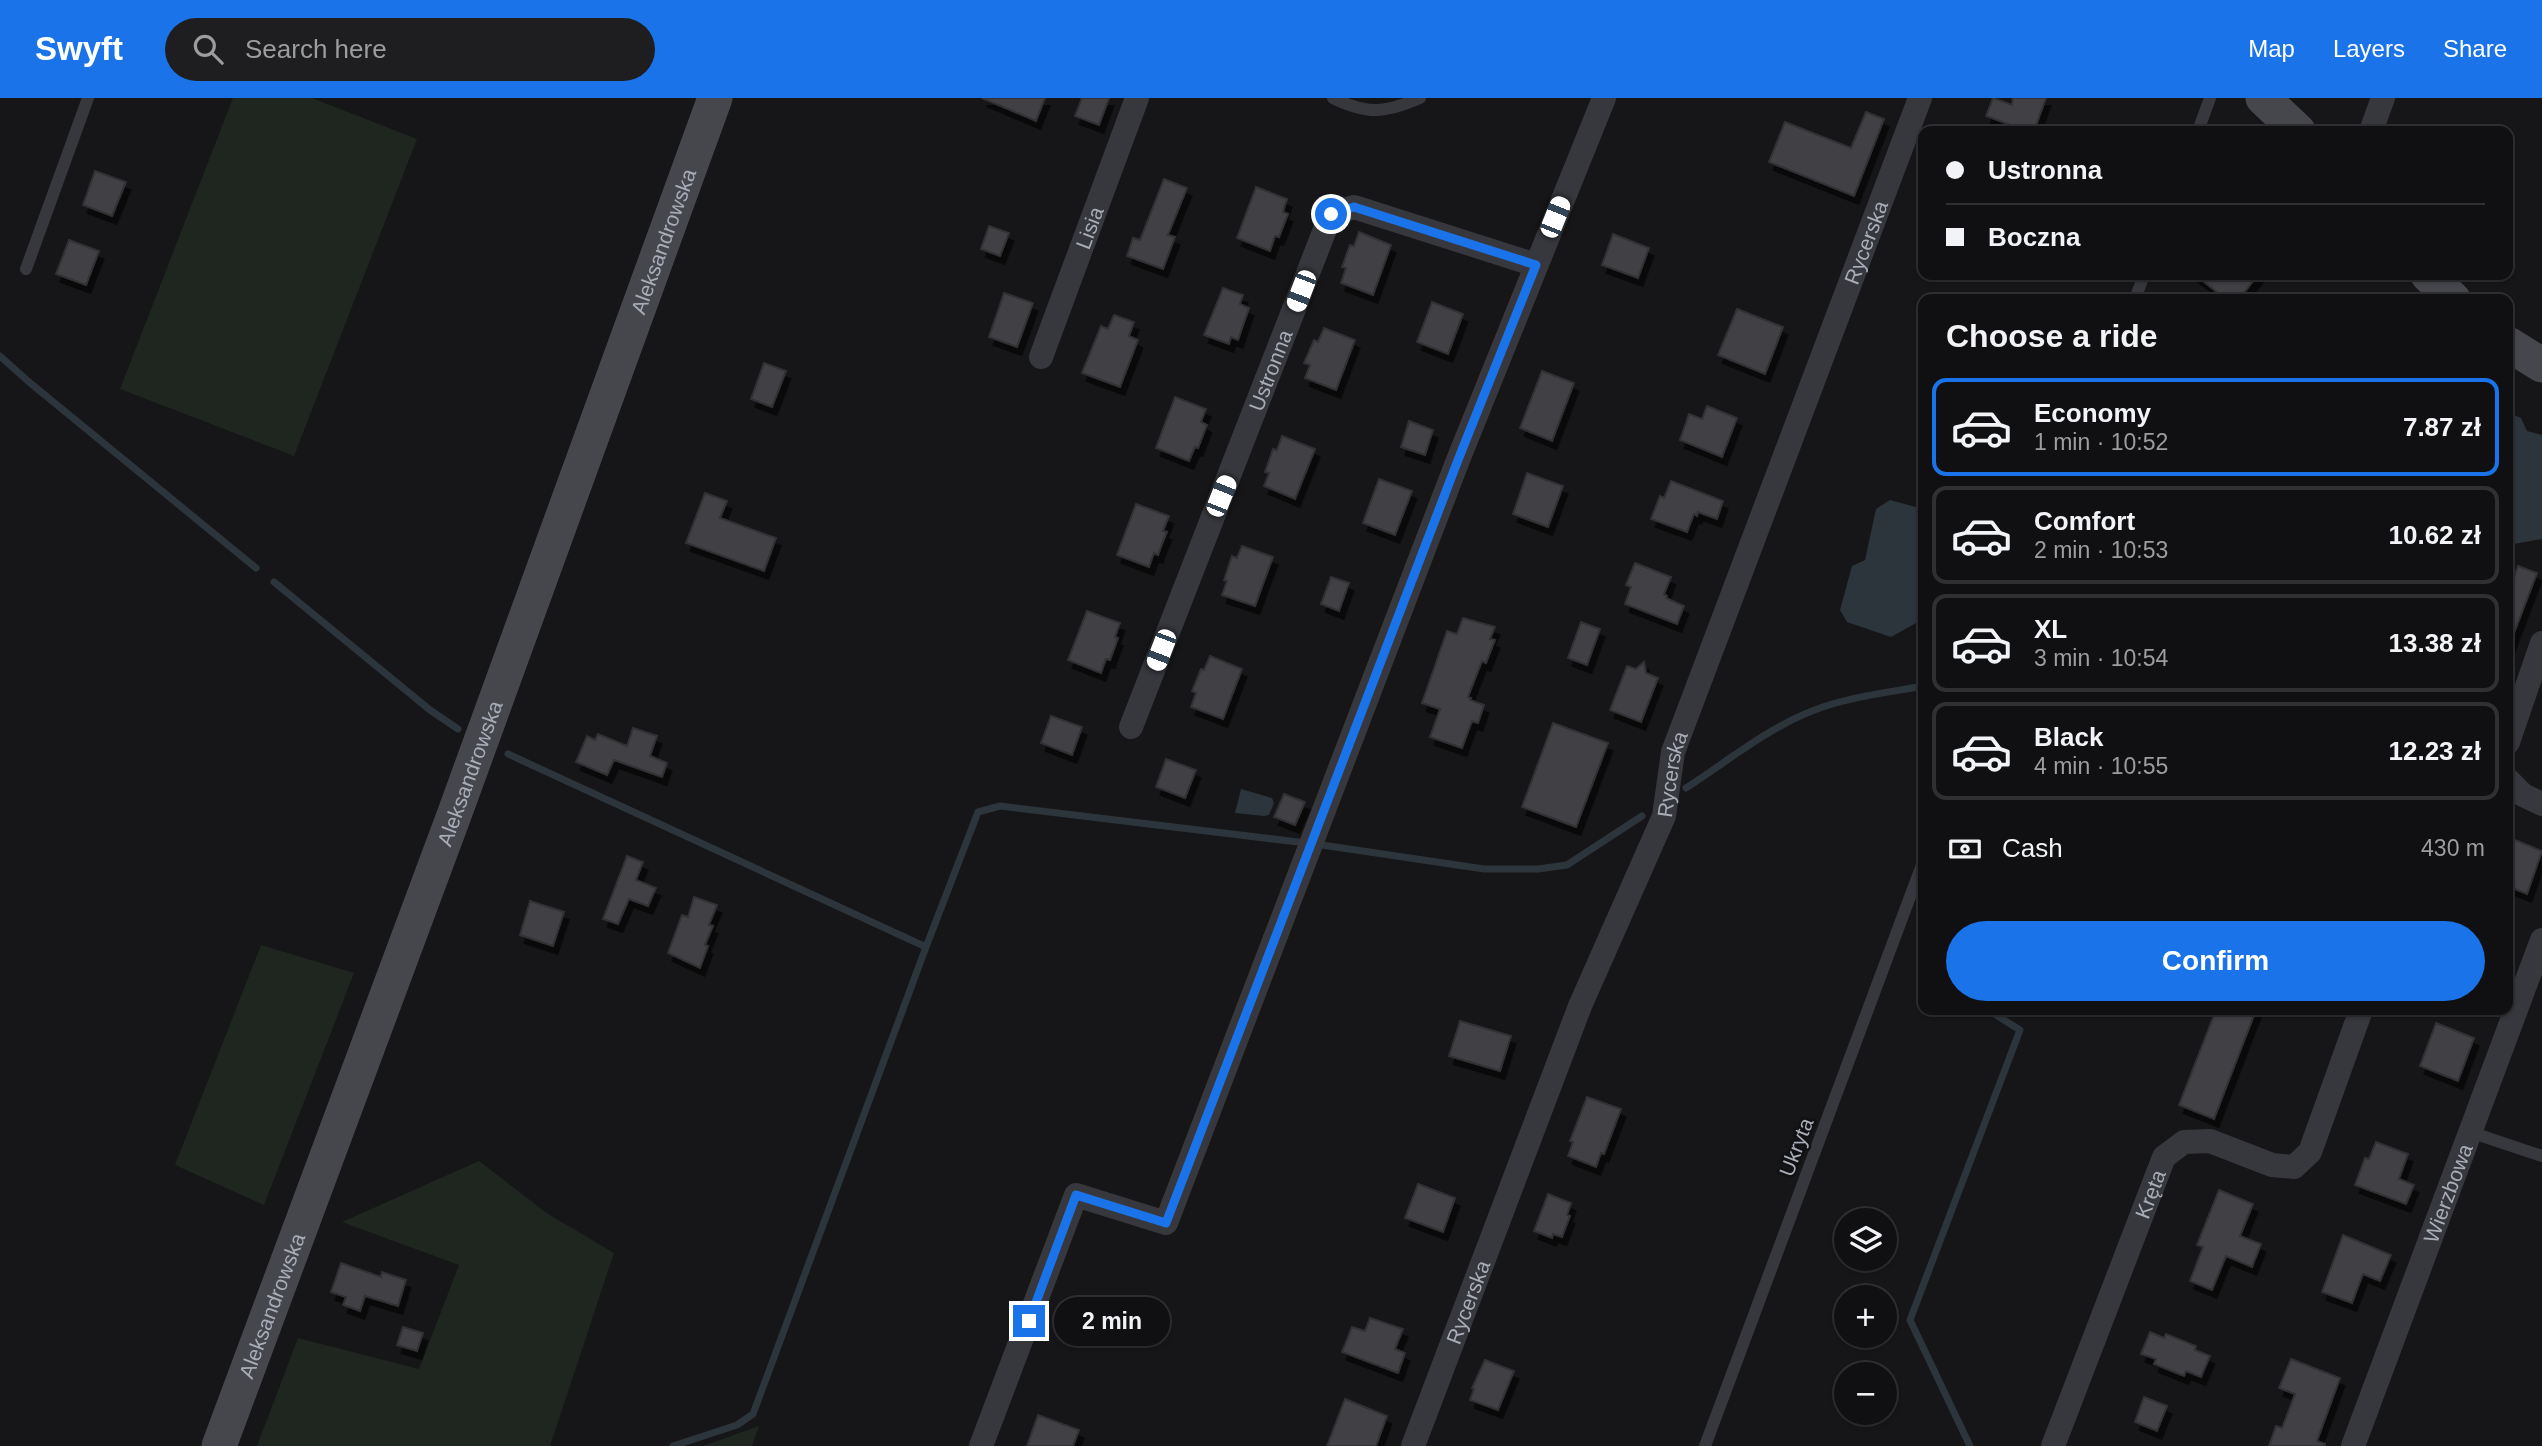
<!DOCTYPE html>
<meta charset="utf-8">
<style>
:root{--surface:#101012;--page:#1e1e20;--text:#f1f3f6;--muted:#9c9d9f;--line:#303032;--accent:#1a73e8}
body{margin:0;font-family:Helvetica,sans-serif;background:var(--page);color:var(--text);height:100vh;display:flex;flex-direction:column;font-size:26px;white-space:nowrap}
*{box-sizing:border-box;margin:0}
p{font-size:23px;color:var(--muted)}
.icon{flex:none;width:38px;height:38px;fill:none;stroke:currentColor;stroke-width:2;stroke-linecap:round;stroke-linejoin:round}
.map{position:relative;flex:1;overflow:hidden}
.sheet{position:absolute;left:1918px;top:196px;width:595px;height:721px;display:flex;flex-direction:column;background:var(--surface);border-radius:14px;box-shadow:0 2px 5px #0004,0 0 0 2px var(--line)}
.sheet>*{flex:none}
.guide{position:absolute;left:1918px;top:28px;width:595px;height:154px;border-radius:14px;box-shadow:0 2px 5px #0004,0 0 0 2px var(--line);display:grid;align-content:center;height:154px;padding:0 28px;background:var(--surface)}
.controls{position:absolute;left:1834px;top:1110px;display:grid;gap:14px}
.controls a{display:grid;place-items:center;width:63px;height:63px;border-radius:50%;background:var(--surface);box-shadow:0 2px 5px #0004,0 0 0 2px var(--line);font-size:35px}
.end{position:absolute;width:32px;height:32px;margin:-16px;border:9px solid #1a73e8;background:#fff;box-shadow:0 0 0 4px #fff}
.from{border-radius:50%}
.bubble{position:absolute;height:49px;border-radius:24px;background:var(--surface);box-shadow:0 2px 5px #0004,0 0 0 2px var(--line);font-size:23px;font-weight:700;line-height:49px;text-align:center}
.car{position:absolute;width:21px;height:42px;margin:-21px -10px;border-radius:9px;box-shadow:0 0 5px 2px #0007;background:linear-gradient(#fff 24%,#345 0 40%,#fff 0 76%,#345 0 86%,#fff 0)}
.guide b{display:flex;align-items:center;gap:24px;height:66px;font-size:26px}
.guide b+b{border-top:2px solid var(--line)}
.guide i{width:18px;height:18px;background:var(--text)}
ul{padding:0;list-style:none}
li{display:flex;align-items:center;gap:21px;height:98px;margin:0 14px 10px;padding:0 14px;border:4px solid var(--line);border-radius:14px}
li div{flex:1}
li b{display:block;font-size:26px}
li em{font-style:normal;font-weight:700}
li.active{border-color:var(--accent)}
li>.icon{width:63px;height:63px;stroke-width:1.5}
h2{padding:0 28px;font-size:32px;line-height:84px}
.pay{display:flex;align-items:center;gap:18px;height:77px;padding:0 28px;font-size:26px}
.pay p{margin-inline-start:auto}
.button{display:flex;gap:14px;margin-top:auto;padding:14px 28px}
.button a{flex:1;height:80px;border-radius:42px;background:var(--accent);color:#fff;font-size:28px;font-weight:700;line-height:80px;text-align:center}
header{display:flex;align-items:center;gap:42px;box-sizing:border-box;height:98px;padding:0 35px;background:var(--accent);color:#fff}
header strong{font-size:33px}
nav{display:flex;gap:38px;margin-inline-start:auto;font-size:24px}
.search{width:490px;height:63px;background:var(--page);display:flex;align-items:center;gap:18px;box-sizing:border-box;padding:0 24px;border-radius:38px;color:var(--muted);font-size:26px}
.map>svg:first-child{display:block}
.green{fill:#1e261f}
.water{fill:#2c353c}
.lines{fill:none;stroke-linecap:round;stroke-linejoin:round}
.stream{stroke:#2c353c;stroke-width:7}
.building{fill:#404145;stroke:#303034;stroke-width:2;filter:url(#shadow)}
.lane{stroke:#37383d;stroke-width:12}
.street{stroke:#37383d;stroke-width:24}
.secondary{stroke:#45474d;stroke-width:35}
.route{stroke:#1a73e8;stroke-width:9}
.labels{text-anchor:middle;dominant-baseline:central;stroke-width:5;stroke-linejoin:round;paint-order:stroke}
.street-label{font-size:21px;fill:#a8adb8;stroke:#111113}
</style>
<header>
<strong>Swyft</strong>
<div class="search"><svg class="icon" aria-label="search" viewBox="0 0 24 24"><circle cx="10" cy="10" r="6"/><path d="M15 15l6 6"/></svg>Search here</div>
<nav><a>Map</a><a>Layers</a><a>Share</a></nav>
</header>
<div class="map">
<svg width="2542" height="1348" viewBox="0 0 2542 1348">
<defs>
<filter id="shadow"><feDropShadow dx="4.5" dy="8" stdDeviation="0" flood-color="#0009"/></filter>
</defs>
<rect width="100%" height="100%" fill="#161618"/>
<path class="green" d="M233,0H312L417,41L294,358L120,291Z
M261,847L354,875L264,1107L175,1067Z
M479,1063L548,1116L614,1155L550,1348H257L298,1240L419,1271L459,1167L342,1124Z
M759,1328L752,1348H703Z"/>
<path class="water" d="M2508,311L2511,316L2521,320L2527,333L2542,337V441L2508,447Z
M1890,402L1923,411V505L1916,525L1891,539L1847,524L1840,512L1852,468L1865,462L1876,411Z
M1241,691L1272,700L1274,705L1269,717L1264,718L1235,715Z"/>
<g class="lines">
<path class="stream" d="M0,258L29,284L256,470
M274,484L430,612L458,631
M508,656L926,849
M1686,690C1725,665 1768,630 1812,613C1847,599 1886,595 1923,588
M1322,747L1484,771H1538L1567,767L1642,718
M673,1348L737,1327L753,1316L926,849L978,714L1000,708L1298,744
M1970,1348L1910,1222L2020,932L1988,912"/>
</g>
<path class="building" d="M982,0H1045L1036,23Z
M1082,0H1109L1099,27L1075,18Z
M1993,0L2012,7L2013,0H2046L2034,33H2009L2011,27L1986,18Z
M1866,14L1884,21L1854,98L1769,64L1785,24L1851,50Z
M95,73L126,84L112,118L83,107Z
M1164,81L1187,90L1168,137L1175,139L1163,171L1127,158L1133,140L1140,142Z
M1256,89L1287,101L1283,114L1288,116L1279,139L1275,138L1270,153L1237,140Z
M989,128L1009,135L1000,158L981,151Z
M1359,134L1391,147L1373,197L1341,185L1346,170L1342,169L1350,147L1354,148Z
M1613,136L1649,150L1638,180L1602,167Z
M69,142L99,153L86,187L56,176Z
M2195,177H2258L2239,201H2226Z
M1223,190L1243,197L1240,206L1249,210L1238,242L1231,239L1229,246L1204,237Z
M1004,195L1033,205L1017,249L989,239Z
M1432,204L1463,216L1448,256L1417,244Z
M1737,211L1783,229L1765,276L1718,257Z
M1114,217L1134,224L1129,238L1138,242L1120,289L1082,275L1101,228L1108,231Z
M1324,230L1355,242L1336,292L1305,280L1310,267L1304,265L1314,242L1318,244Z
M764,265L786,273L772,309L751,301Z
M1542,273L1574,285L1552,343L1520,330Z
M1175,299L1206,311L1201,324L1207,327L1198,350L1195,349L1189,363L1156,350Z
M1707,308L1737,320L1722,359L1680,342L1689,316L1702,321Z
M1409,323L1433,332L1425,357L1401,349Z
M1282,338L1315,351L1295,401L1264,388L1269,375L1265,374L1273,351L1277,352Z
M1527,375L1563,388L1548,429L1513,416Z
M1379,381L1412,393L1395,437L1363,425Z
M1671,383L1723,403L1717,421L1698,414L1697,418L1694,416L1687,434L1651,421L1660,398L1664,400Z
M705,395L727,403L720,420L776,440L764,473L686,445Z
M1136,406L1169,418L1163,433L1167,434L1162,446L1158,457L1154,455L1149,469L1117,457Z
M1242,448L1273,459L1255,508L1222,497L1227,483L1224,482L1232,458L1237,460Z
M1635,465L1671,479L1664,496L1667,498L1666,500L1684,508L1677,526L1625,506L1631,489L1626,487Z
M2518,468L2537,475L2509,548L2508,495Z
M1331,479L1349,485L1339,513L1321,506Z
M1087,513L1120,525L1115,539L1118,540L1110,562L1106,561L1101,575L1068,562Z
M1463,520L1495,529L1490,541L1495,542L1486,565L1482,563L1468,599L1471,600L1470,602L1484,607L1478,625L1472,623L1462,650L1430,639L1440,611L1422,605L1447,533L1457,536Z
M1581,524L1600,531L1587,567L1568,560Z
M1210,558L1242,571L1223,621L1191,609L1196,595L1192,593L1201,571L1204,572Z
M1644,564L1646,575L1658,580L1641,624L1610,612L1627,568L1636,571Z
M1051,618L1082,629L1072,657L1041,645Z
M1553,625L1608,645L1576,729L1522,709Z
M633,630L657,638L650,658L667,665L662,679L614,662L607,677L576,664L587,638L595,642L598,636L627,648Z
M1166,661L1196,672L1185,700L1156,689Z
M1284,696L1305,704L1295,727L1274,719Z
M2508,739L2542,753L2527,796L2508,788Z
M627,758L643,764L636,782L656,790L648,808L629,801L618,826L603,821Z
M694,799L717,807L709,827L713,828L705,847L708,848L700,870L668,855L682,817L688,819Z
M530,803L564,814L553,848L520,837Z
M2216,912H2256L2214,1021L2179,1007Z
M1460,923L1511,938L1500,973L1449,958Z
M2436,925L2474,940L2458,983L2420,968Z
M1587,999L1621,1011L1604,1056L1601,1055L1596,1069L1568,1058L1573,1044L1570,1043Z
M2376,1044L2408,1056L2399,1081L2414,1087L2406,1106L2355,1087L2365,1060L2369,1061Z
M1418,1086L1455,1100L1443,1134L1405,1120Z
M2219,1092L2253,1106L2240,1138L2261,1146L2252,1169L2226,1158L2212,1192L2190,1183L2203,1149L2197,1147Z
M1548,1096L1571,1105L1567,1117L1570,1118L1562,1139L1553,1136L1552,1140L1534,1133Z
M2343,1137L2391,1157L2380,1183L2363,1176L2352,1205L2322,1194Z
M341,1165L381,1179L382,1174L406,1182L398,1208L365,1198L360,1213L343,1207L346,1199L331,1194Z
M1370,1220L1403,1231L1395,1251L1405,1255L1398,1275L1342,1254L1352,1229L1365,1233Z
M403,1229L423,1235L417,1253L397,1247Z
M2150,1234L2164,1240L2166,1236L2196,1248L2195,1252L2210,1258L2201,1279L2186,1273L2184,1278L2154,1266L2156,1261L2141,1256Z
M2291,1261L2340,1280L2317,1343L2325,1346V1348H2269L2276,1328L2282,1330L2295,1296L2279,1290Z
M1485,1262L1514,1273L1498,1312L1470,1302L1474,1291L1472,1290Z
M2144,1299L2167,1308L2157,1333L2135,1324Z
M1345,1301L1387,1318L1376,1348H1327Z
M1038,1317L1079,1332L1073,1348H1027Z"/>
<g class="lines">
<path class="lane" d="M1333,0C1368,17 1385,15 1420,0
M2198,33L2210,0
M26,171L88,0
M2135,201L2144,177
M2470,1034L2542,1058
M1705,1348L1923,764"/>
<g class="street">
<path d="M2371,33L2383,0"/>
<path id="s1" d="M1041,259L1137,0"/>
<path id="s2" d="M1131,629L1331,116L1354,109L1536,167"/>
<path d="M2508,644L2542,545"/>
<path d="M2508,682L2523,697L2542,706"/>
<path d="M981,1348L1076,1097L1166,1125L1458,362L1604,0"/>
<path id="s3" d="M1413,1348L1580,908L1664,718L1673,654L1920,0"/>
<path id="s4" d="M2053,1348L2164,1059L2184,1044L2210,1043L2272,1067L2294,1069L2310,1054L2361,912"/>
<path id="s5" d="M2353,1348L2542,842"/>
</g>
<g class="secondary">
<path d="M2263,0L2298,33"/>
<path d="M2428,177L2453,201"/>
<path d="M2508,246L2542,267"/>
<path id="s6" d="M219,1348L453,720L715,0"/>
</g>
</g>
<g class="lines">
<path class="route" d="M1029,1223L1076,1097L1166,1125L1458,362L1536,167L1354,109L1331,116"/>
</g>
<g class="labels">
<g class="street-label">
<text stroke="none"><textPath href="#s1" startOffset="138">Lisia</textPath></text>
<text stroke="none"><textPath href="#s6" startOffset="1284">Aleksandrowska</textPath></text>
<text stroke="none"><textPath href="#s3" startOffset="1288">Rycerska</textPath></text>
<text stroke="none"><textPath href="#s2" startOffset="383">Ustronna</textPath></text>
<text stroke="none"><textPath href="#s6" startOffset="718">Aleksandrowska</textPath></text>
<text stroke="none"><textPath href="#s3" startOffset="721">Rycerska</textPath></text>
<text transform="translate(1796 1049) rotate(-69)">Ukryta</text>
<text stroke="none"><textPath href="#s5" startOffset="270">Wierzbowa</textPath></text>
<text stroke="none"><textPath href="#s4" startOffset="270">Kręta</textPath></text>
<text stroke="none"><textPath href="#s3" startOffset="154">Rycerska</textPath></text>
<text stroke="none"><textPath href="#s6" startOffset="150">Aleksandrowska</textPath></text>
</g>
</g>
</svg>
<div class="controls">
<a><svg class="icon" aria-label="layers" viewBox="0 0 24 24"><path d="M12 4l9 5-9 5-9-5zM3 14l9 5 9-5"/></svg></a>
<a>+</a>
<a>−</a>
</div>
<i class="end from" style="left:1331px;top:116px"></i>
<i class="end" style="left:1029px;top:1223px"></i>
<div class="bubble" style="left:1054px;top:1199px;width:116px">2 min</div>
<i class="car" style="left:1555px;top:119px;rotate:22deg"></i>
<i class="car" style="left:1301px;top:193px;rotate:201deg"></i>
<i class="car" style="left:1221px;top:398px;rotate:22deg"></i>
<i class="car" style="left:1161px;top:552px;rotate:201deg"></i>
<div class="guide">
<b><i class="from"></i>Ustronna</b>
<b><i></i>Boczna</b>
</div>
<section class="sheet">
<h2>Choose a ride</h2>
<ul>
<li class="active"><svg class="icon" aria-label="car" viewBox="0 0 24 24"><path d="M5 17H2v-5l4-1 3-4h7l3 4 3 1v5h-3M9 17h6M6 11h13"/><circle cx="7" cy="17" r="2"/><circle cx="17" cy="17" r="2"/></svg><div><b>Economy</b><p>1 min · 10:52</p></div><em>7.87 zł</em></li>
<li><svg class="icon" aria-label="car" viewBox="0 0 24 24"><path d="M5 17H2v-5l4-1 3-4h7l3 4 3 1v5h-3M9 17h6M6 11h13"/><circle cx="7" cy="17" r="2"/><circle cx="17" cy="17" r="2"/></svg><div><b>Comfort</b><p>2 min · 10:53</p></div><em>10.62 zł</em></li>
<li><svg class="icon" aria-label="car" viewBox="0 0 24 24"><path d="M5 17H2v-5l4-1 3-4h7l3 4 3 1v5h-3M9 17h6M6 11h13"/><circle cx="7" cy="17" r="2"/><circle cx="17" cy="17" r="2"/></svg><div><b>XL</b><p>3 min · 10:54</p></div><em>13.38 zł</em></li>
<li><svg class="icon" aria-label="car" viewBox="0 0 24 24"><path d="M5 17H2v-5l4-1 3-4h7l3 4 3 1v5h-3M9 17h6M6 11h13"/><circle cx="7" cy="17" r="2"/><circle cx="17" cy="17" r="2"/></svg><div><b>Black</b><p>4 min · 10:55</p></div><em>12.23 zł</em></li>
</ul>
<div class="pay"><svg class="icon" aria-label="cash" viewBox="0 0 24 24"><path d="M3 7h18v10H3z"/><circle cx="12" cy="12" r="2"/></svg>Cash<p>430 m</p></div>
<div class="button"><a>Confirm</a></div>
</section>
</div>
